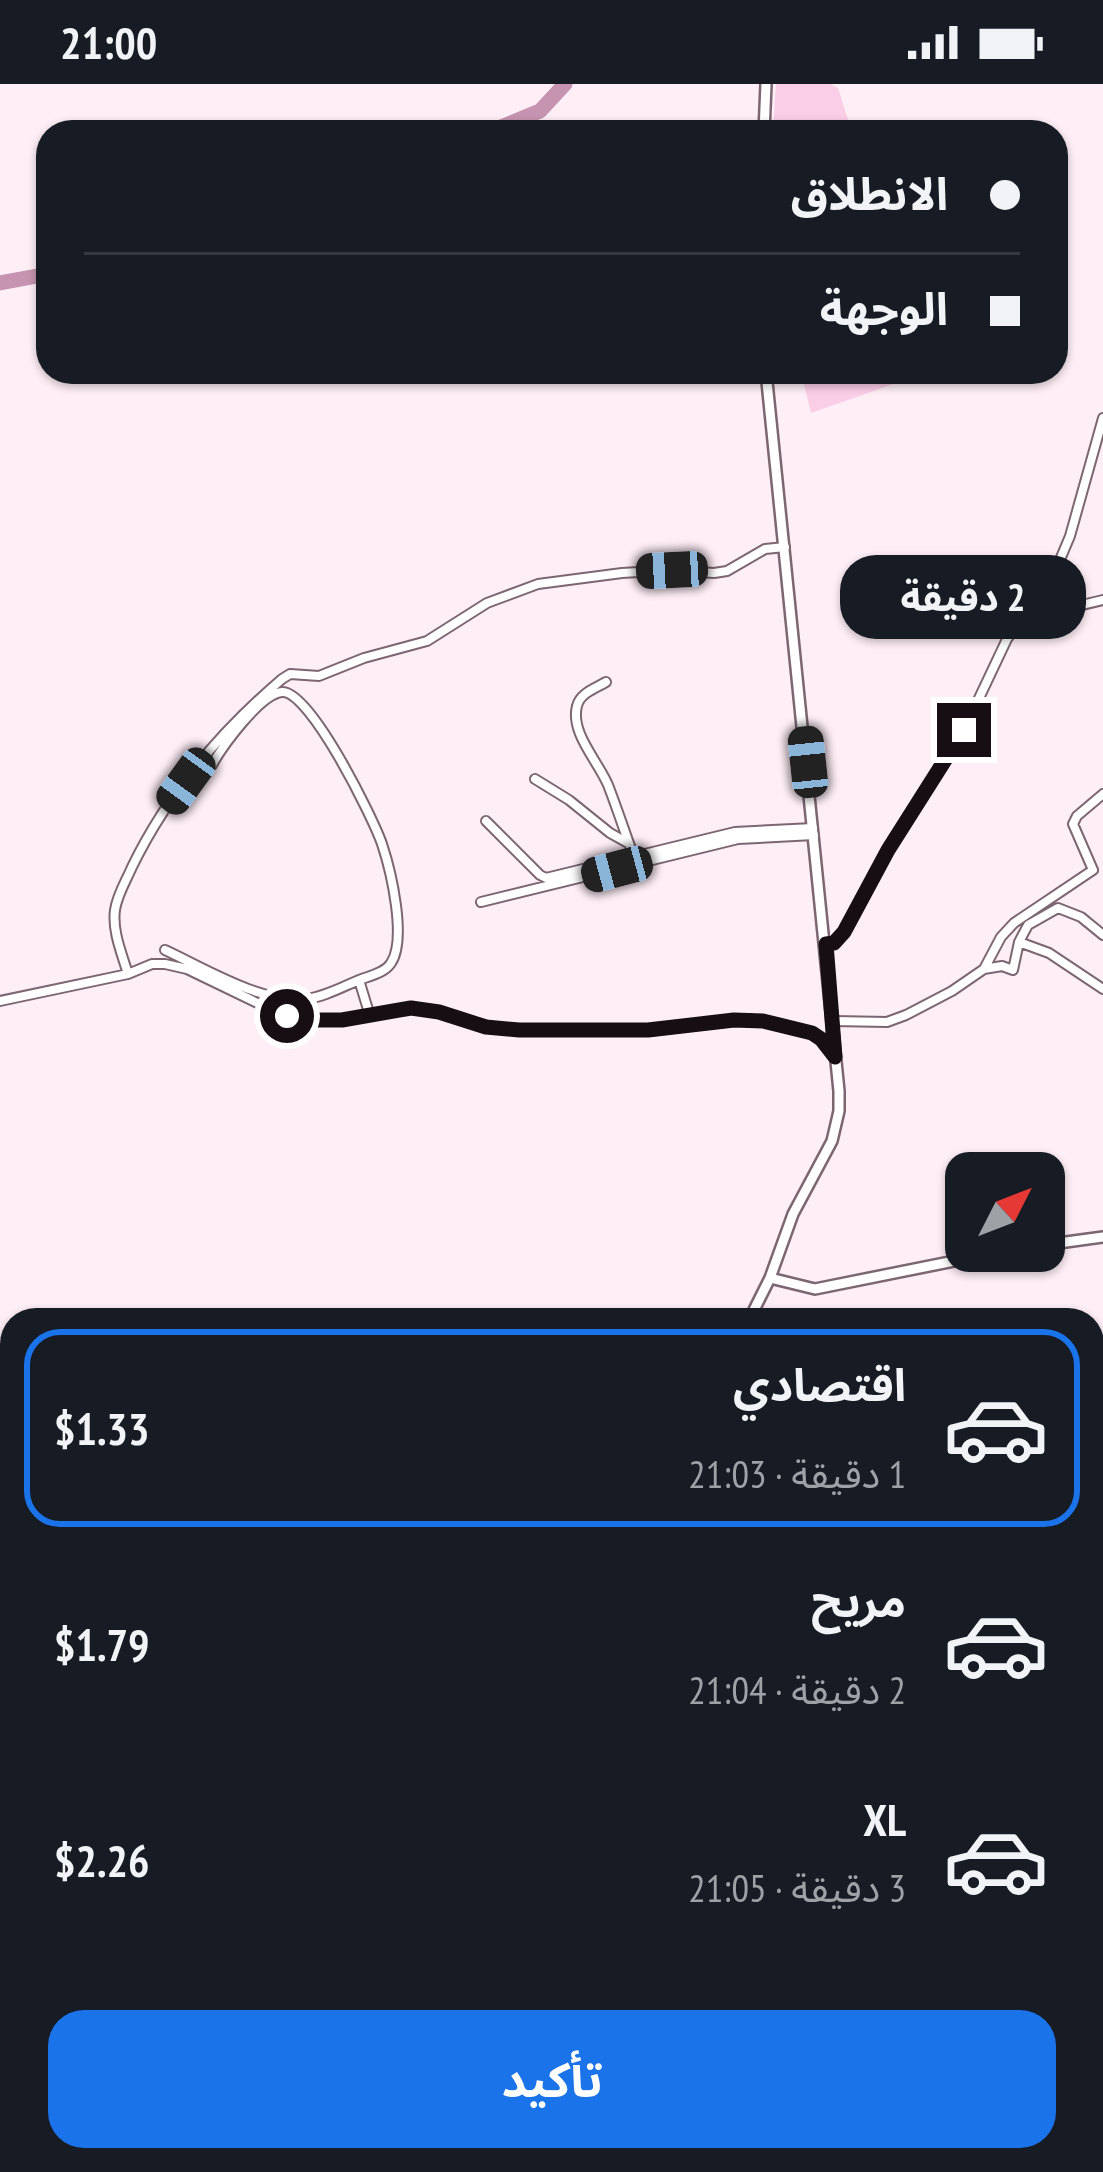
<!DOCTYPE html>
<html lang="ar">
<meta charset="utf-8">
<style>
:root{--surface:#171b24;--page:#242831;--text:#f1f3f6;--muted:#9ea1a6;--line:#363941;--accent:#1a73e8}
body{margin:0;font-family:"PT Sans Narrow","Noto Sans Arabic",sans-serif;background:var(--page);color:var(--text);direction:rtl;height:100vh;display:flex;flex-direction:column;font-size:45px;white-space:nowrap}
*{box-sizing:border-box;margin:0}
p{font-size:39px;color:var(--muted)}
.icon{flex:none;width:66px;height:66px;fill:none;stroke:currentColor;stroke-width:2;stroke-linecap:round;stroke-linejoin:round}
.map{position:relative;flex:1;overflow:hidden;direction:ltr}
.side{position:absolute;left:0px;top:1224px;width:1104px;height:864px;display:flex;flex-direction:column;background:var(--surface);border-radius:36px 36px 0 0;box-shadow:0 3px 9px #0004;direction:rtl}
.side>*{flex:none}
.banner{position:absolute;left:36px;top:36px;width:1032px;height:264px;border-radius:36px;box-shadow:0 3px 9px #0004;direction:rtl;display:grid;align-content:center;height:264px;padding:0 48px;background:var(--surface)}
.needle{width:78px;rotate:48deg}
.controls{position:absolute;left:945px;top:1068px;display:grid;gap:24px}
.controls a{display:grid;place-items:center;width:120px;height:120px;border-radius:24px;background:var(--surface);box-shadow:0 3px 9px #0004;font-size:60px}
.end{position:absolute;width:54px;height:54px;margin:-27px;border:15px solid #170e13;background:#fff;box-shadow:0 0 0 6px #fff}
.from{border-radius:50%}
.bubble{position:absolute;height:84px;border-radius:36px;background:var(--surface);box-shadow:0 3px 9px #0004;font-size:39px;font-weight:700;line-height:84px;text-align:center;direction:rtl}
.car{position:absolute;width:36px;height:72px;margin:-36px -18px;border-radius:15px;box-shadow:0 0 9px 3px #0007;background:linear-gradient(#222 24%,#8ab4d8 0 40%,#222 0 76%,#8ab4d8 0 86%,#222 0)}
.banner b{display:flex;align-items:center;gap:42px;height:114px;font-size:45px}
.banner b+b{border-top:3px solid var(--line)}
.banner i{width:30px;height:30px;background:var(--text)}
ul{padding:21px 0 0;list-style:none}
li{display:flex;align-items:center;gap:36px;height:198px;margin:0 24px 18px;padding:0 24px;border:6px solid transparent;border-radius:36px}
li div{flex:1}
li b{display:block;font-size:45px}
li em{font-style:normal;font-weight:700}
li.on{border-color:var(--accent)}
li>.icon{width:108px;height:108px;stroke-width:1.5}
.action{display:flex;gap:24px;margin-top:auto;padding:24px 48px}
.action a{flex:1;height:138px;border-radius:36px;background:var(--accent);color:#fff;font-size:48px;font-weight:700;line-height:138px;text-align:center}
.status{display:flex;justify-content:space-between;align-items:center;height:84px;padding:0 60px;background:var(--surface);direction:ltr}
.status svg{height:33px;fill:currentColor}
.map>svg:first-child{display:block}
.green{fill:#fbcee7}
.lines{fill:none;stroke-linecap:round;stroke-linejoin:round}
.river{stroke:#c694b0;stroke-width:15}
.minor-casing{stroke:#7c6672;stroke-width:12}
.tertiary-casing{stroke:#7c6672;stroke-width:14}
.trunk-casing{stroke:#d5d4d5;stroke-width:16}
.minor{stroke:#fff;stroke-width:8}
.tertiary{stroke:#fff;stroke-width:9}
.trunk{stroke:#a2b074;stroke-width:12}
.route{stroke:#170e13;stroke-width:15}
</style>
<div class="status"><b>21:00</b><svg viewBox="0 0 49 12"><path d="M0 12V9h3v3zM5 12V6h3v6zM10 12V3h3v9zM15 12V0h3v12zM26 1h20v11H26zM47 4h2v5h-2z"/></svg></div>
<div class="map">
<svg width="1103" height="2088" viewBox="0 0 1103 2088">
<rect width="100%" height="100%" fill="#feeef6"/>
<path class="green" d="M776,0H831L838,4L852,48H773Z
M801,288H904L905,296L811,329Z"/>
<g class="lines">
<path class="river" d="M489,48L540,27L565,0
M0,199L48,190
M1092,1791H1103"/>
<defs>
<path id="minor" d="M1023,535L1103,516
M606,598C596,604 580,609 577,622C570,649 598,677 608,701C617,724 625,749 634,773
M212,681C222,663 260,610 282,608C310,606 373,734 382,760C391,787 407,855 391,879C385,889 369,892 359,896L370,932
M535,695L569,716L610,749L628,759
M486,737L540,791L546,794L735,748L813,744
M481,818L738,755L814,751
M1103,851L1081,833L1058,824L1028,841L1019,858L1049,869L1103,905
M826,860L834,859L844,848L888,767L964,646L1007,555L1054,490L1070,452L1103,334
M165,866C204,884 262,920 306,915C324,913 342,903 359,896
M984,885L1002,882L1013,886L1019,858
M128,890C122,870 112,847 115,826C117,811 126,797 132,783C167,711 221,647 282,595L290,590L319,592L364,574L427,557L487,519L538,500L622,489L672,486L714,489L727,487L765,465L785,463
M0,917L128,890L152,880H165L187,885L274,927L304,936H342L411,924L439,928L486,943L519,946L648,947L750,935L812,949L821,955L835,973
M833,937L887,938L906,931L952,907L984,885L1001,853L1014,839L1093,786L1073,740L1077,732L1103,710"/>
<path id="tertiary" d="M764,48L766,0
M1044,1161L1103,1153
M770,1194L815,1205L1004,1167
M749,1236L770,1194L793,1130L832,1057L839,1027V1007L766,288"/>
<path id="trunk" d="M1092,2074H1103
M156,2088L223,2076
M225,2088C375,2069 529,2081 680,2085L708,2088
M761,2088L762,2076
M810,2088L1103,2085"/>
</defs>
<use href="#minor" class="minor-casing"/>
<use href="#tertiary" class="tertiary-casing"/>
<use href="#trunk" class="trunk-casing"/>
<use href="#minor" class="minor"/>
<use href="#tertiary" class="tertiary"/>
<use href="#trunk" class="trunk"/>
</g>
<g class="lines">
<path class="route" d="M287,932L304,936H342L411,924L439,928L486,943L519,946H648L734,936L763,937L812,949L821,955L835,973L826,860L834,859L844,848L888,766L964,646"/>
</g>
</svg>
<div class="controls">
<a><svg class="needle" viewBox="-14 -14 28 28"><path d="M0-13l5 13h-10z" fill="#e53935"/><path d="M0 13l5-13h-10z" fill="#9ea1a6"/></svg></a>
</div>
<i class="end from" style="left:287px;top:932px"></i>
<i class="end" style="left:964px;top:646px"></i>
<div class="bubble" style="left:840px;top:471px;width:246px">2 دقيقة</div>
<i class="car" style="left:672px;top:486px;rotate:267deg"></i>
<i class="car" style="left:808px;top:678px;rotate:354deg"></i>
<i class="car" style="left:186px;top:697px;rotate:216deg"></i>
<i class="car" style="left:617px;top:785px;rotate:255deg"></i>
<div class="banner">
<b><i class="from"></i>الانطلاق</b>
<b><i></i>الوجهة</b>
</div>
<section class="side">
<ul>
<li class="on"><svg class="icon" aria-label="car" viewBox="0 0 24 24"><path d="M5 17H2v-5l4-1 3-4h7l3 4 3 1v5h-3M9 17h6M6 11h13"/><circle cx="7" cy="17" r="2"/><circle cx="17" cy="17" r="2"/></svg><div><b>اقتصادي</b><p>1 دقيقة · 21:03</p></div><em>$1.33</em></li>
<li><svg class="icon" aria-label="car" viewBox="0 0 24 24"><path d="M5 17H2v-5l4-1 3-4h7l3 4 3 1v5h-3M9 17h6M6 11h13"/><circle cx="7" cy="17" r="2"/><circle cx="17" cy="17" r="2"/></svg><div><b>مريح</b><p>2 دقيقة · 21:04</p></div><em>$1.79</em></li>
<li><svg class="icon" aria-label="car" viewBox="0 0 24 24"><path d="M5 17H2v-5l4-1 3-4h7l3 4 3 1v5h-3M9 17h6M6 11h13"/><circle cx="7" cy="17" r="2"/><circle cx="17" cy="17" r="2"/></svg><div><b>XL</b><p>3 دقيقة · 21:05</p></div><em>$2.26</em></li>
</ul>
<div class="action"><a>تأكيد</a></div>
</section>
</div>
